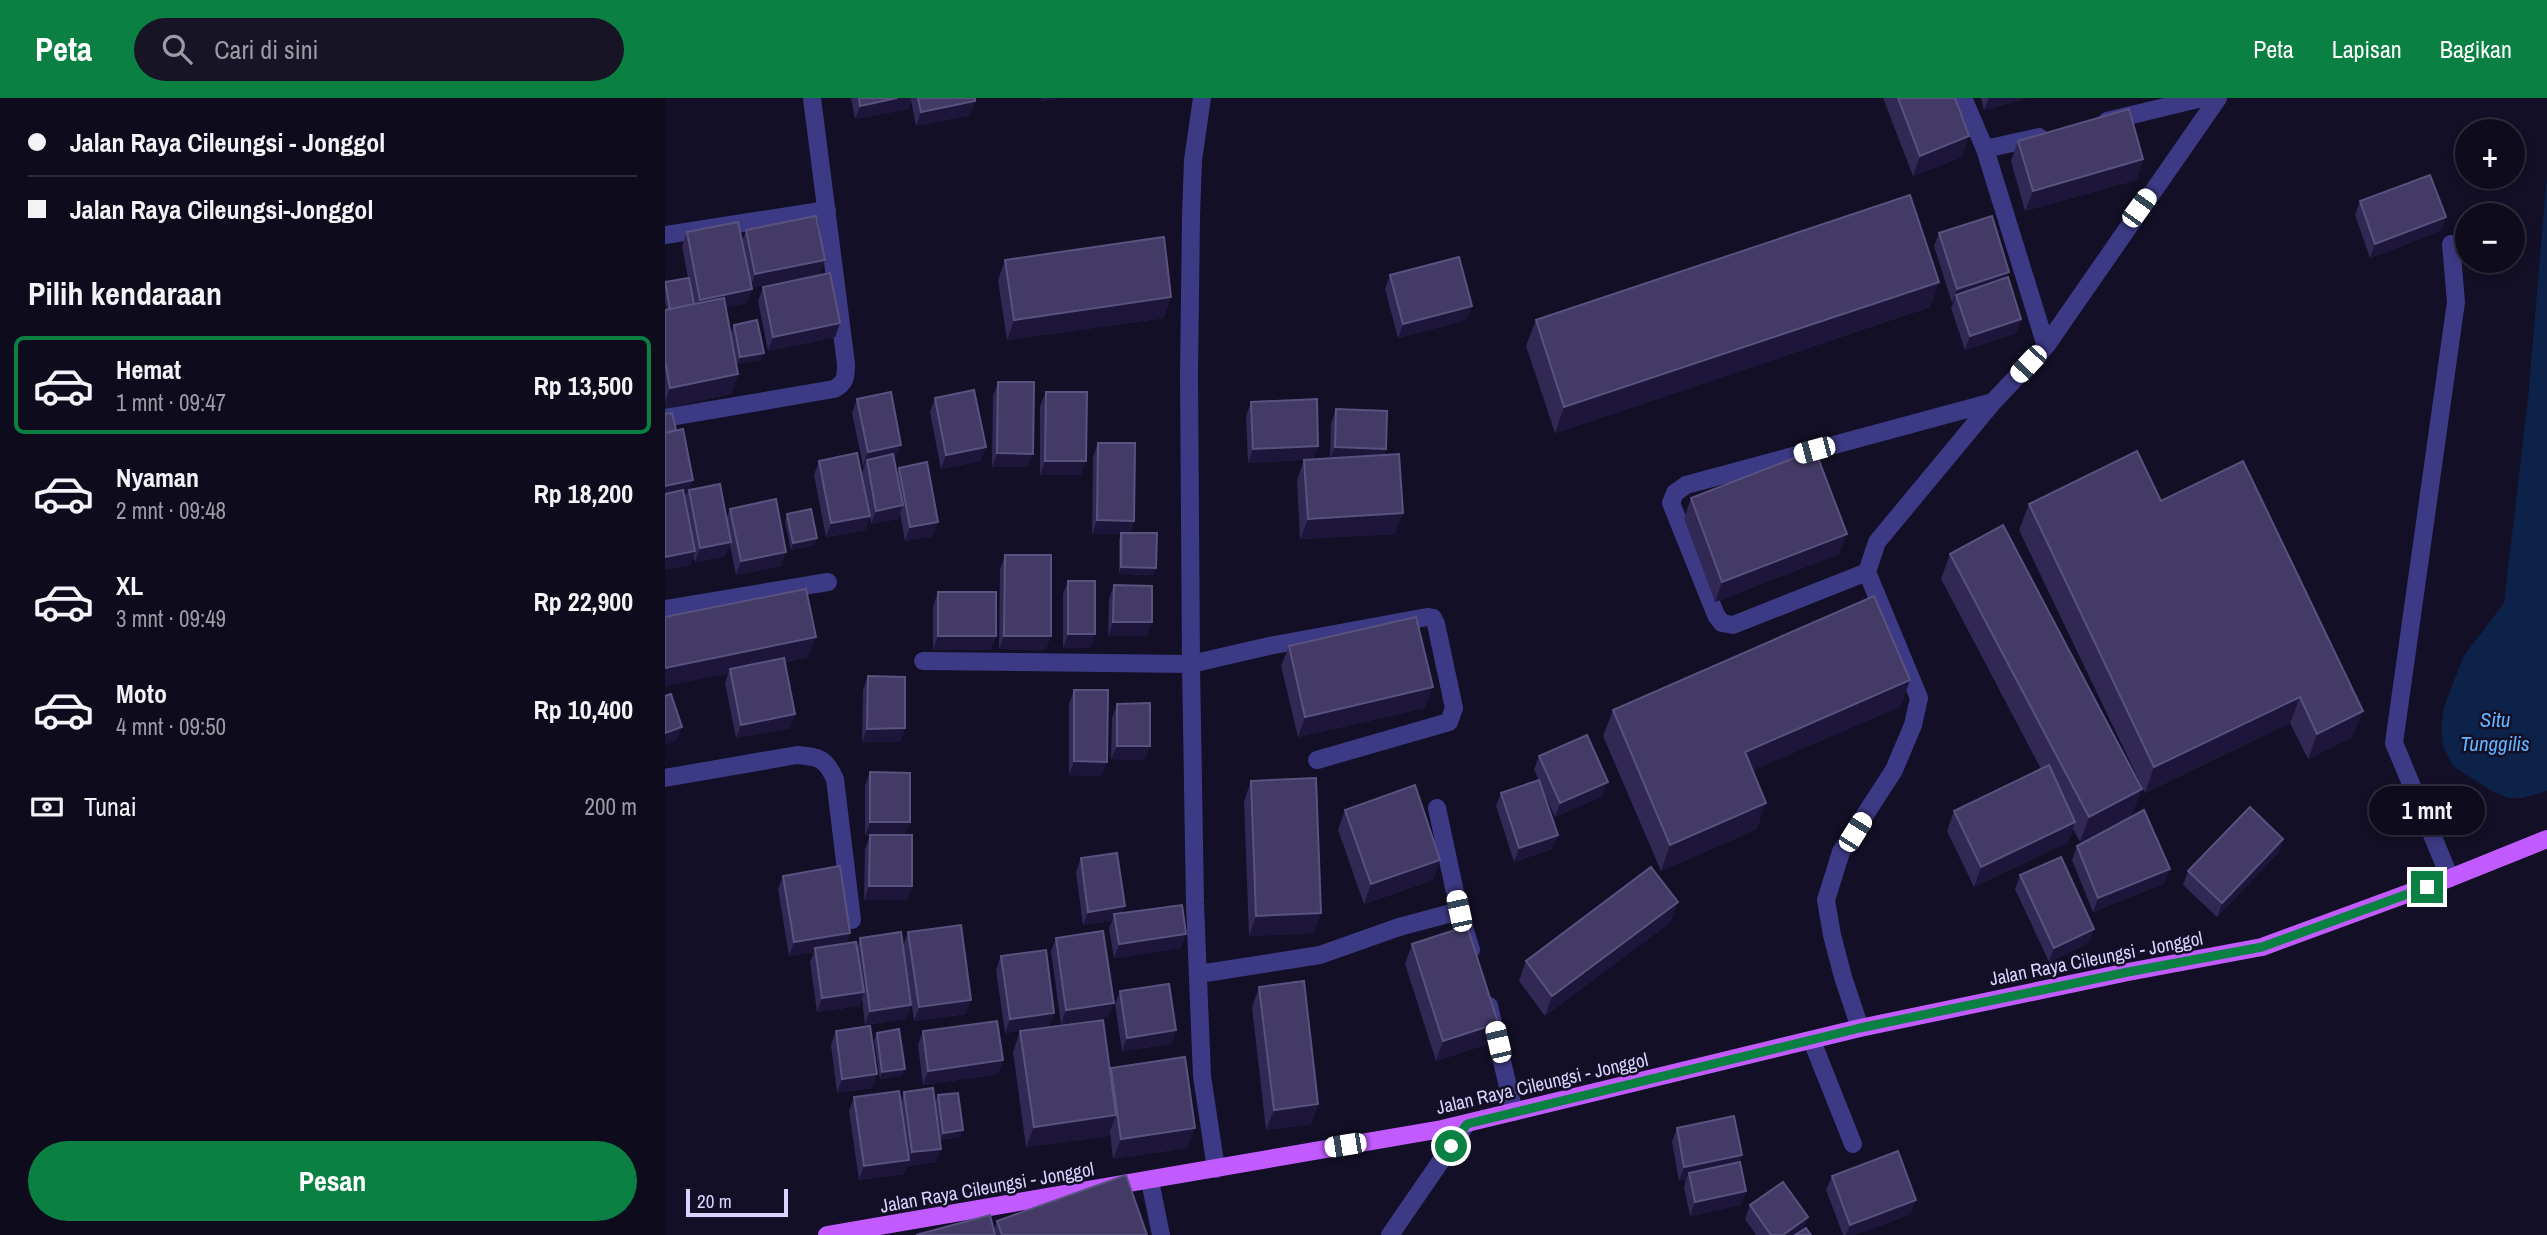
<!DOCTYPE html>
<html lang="id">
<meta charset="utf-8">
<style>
:root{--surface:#0e0b1c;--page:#171425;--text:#f1f3f6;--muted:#9b9ba3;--line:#2e2b3b;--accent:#0b8043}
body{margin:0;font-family:"Archivo Narrow",sans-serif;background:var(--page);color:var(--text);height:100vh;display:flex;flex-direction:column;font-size:26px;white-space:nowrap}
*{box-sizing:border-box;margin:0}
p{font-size:23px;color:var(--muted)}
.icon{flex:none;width:38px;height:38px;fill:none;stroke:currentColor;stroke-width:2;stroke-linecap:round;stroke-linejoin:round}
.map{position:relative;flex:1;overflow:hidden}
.details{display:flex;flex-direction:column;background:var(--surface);width:665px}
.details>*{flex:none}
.hud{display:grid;align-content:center;height:154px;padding:0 28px;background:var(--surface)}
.buttons{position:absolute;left:1790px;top:21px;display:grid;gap:14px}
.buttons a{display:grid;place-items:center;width:70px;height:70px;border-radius:50%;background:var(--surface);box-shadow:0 4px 10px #0003,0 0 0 2px var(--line);font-size:35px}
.scale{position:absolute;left:21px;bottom:18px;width:102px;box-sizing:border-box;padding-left:7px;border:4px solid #d9d4ff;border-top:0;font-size:19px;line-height:24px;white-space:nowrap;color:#d9d4ff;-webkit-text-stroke:5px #130f26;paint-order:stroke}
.end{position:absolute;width:32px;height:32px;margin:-16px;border:9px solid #0b8043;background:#fff;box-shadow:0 0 0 4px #fff}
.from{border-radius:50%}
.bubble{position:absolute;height:49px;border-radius:24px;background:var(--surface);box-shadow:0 4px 10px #0003,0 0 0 2px var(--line);font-size:23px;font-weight:700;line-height:49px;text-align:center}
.car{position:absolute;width:21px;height:42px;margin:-21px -10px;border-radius:9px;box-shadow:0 0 5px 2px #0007;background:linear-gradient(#fff 24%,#345 0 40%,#fff 0 76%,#345 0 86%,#fff 0)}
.hud b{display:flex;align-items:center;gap:24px;height:66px;font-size:26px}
.hud b+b{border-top:2px solid var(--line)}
.hud i{width:18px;height:18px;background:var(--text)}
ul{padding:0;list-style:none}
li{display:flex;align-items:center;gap:21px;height:98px;margin:0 14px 10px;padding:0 14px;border:4px solid transparent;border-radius:10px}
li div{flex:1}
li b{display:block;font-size:26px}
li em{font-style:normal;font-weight:700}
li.selected{border-color:var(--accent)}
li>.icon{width:63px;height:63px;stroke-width:1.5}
h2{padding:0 28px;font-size:32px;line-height:84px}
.pay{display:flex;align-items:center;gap:18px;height:77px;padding:0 28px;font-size:26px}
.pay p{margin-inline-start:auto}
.button{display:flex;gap:14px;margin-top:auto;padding:14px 28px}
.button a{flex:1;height:80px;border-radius:42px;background:var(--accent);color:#fff;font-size:28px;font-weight:700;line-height:80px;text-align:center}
header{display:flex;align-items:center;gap:42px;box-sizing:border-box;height:98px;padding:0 35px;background:var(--accent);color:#fff}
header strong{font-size:33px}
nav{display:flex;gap:38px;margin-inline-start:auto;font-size:24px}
.search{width:490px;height:63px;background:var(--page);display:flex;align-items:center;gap:18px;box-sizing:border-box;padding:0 24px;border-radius:38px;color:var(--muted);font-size:26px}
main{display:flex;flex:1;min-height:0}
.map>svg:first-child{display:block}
.water{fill:#0c2248}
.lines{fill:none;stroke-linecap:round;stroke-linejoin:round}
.service{stroke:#3d3a85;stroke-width:18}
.minor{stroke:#3d3a85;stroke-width:18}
.tertiary{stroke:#3d3a85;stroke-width:18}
.primary{stroke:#c25bff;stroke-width:18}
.wall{fill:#312854}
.shaded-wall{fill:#1d163a}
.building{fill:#433a66;stroke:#5a527e;stroke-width:2}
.route{stroke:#0b8043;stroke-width:9}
.labels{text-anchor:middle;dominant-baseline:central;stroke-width:5;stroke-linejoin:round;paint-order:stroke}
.street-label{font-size:19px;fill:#d9d4ff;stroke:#130f26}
.water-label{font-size:21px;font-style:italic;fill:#62b6ff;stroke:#130f26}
</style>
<header>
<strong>Peta</strong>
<div class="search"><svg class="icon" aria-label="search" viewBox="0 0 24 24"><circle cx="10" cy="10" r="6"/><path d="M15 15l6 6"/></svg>Cari di sini</div>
<nav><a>Peta</a><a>Lapisan</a><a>Bagikan</a></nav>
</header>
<main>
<section class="details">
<div class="hud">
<b><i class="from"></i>Jalan Raya Cileungsi - Jonggol</b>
<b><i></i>Jalan Raya Cileungsi-Jonggol</b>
</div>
<h2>Pilih kendaraan</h2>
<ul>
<li class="selected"><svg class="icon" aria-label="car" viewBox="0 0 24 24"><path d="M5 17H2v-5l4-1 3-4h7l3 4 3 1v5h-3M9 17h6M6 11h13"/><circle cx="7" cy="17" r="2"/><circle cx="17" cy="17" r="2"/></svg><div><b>Hemat</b><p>1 mnt · 09:47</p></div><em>Rp 13,500</em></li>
<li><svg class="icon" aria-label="car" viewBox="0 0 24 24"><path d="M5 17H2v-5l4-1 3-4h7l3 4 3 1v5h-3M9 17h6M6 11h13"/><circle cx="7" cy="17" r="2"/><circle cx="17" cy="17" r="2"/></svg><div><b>Nyaman</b><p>2 mnt · 09:48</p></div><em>Rp 18,200</em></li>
<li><svg class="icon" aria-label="car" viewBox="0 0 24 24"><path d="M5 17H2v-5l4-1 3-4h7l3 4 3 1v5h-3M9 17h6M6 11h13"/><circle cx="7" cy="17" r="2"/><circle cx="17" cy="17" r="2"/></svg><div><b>XL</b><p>3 mnt · 09:49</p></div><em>Rp 22,900</em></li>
<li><svg class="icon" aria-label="car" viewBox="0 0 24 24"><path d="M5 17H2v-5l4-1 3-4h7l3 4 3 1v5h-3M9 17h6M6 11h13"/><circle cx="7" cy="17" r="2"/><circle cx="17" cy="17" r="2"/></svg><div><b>Moto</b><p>4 mnt · 09:50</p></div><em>Rp 10,400</em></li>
</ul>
<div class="pay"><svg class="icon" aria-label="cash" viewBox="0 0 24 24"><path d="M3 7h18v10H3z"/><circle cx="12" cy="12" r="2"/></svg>Tunai<p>200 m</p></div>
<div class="button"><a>Pesan</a></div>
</section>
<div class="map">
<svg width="1882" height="1137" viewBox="0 0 1882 1137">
<rect width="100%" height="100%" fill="#130f26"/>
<path class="water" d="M1882,76V693L1857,700H1843L1825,692L1788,668L1778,649L1776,630L1779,609L1798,559L1839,505L1863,301Z"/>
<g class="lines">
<path class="service" d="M1298,0L1320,51L1381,248
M1442,23L1537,0
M1320,51L1374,39
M1202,474L1068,527L1057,525L1051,517L1006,405L1010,395L1021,387L1328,304
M1195,930L1178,879L1167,837L1161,802L1176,754L1229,672L1248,627L1254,600L1202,474L1212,444L1328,304L1381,248L1553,0"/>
<path class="minor" d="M537,0L528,62L526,119L524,276L526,566L530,806L537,978L551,1071
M0,137L162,112
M0,320L169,291C181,285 181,278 181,266L147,0
M0,511L163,484
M258,563L526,566L604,548L762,519L768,520L771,526L789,610L784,624L652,662
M0,680L132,657C155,659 160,660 170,681L187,822
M772,710L794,813L806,852
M1785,780L1729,645L1791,204L1786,146
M534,876L655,857L734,829L794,813
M824,908L849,1014
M1147,943L1188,1046
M485,1083L496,1137"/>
<path class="tertiary" d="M725,1137L802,1025"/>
<path class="primary" d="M162,1137L777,1031L1195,930L1463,874L1597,849L1785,780L1882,741"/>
</g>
<path class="wall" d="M186,0H310L305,17L251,28L246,2L243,11L190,21Z
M1218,0H1290L1297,59L1248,78Z
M1316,0H1363L1319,12Z
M1353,43L1478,61L1471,82L1360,113L1346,63Z
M1695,103L1776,133L1705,160L1690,117Z
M81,132L160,162L155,176L87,189L82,205L61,209L73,276L66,296L0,310V212H2L0,204V184L23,180L17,148L22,134L77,143Z
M1274,135L1342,180L1356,221L1351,235L1300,252L1286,210L1289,204L1287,205L1269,148Z
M340,162L499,220L342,242L333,182Z
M725,177L802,222L733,240L720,191Z
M1274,184L1265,209L890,335L861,248L871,222Z
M98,189L175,225L170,239L103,253L93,203Z
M69,227L96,262L72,266L66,234Z
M333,284L363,369H327L328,298Z
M381,294L416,377H375V308Z
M270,300L316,363L276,371L265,314Z
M192,301L231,361L229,362L232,376L234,370L268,438L240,443L235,415L232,421L206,426L205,418L200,432L161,439L149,377L154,363L197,376L199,368H198L187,315Z
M586,304L653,348L648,361L583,365L581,318Z
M671,311L721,351L719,357L730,436L635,441L632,382L639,362L665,360L666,325Z
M0,316L24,392L61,421L65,411L121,454L116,468L71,477L65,447L60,458L30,464L28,458L25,467Z
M433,345L469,423L465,435L489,477L454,476V442L456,436H427L428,359Z
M1026,400L1174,456L1050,504L1019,420Z
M1496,403L1688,639L1643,661L1625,625L1480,695L1354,432L1364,406Z
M122,416L152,440L149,447L126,452L120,423Z
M1285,456L1467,717L1415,744L1408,731L1403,744L1309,789L1282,733L1289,713L1376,671L1276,481Z
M340,457L381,552L334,551L335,471Z
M403,483L430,536L425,550H398V496Z
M449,487L482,538H443L444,501Z
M273,494L326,552H268V508Z
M0,519L143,559L120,564L130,616L125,630L71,640L60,585L63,576Z
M624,548L760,610L633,639L616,568Z
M203,578L240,630L235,644H197L198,592Z
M409,592L437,678L404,677V606Z
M452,606L485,648L480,662L446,661L447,620Z
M1236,608L1088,672L1092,731L996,773L938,638L948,612Z
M874,658L938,698L890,719L877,690L887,751L849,764L831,708L836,695L874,682L869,672Z
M205,674L240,737L247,788L242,802H199L200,751L205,738H200V688Z
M586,683L649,835L584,838L579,703Z
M680,712L775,762L768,782L699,806L673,732Z
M1618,741L1613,755L1552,819L1518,787L1523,773Z
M1412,748L1500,785L1428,814L1407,762Z
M416,760L460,808L457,815L516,850L449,860L444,830L447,823L418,827L411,774Z
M1355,777L1424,845L1384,864L1350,791Z
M118,778L185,835L181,845L192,849L195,840L238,848L243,834L301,916L249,923L240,859L246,907L241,921L200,927L197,900L194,908L152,914L145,864L149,854L124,858L113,791Z
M1006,824L880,918L854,883L861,863Z
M391,840L444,919L396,926L386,853Z
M747,846L833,925L825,945L771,963L740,866Z
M336,858L389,915L384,929L340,935L331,872Z
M594,889L653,1006L646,1026L601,1032L587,909Z
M455,893L511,932L506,946L457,953L450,906Z
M171,933L212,976L207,990L172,995L166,947Z
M258,933L338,962L333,976L258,987L253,947Z
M355,933L445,974L446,970L522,1050L448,1061L445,1034L443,1038L361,1049L348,954Z
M212,935L237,978L215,981L209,942Z
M239,994L271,1064L242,1068V1067L239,1076L194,1082L184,1013L189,999L236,1003Z
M273,997L298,1032L295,1039L276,1042L270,1004Z
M1012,1030L1074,1064L1081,1093L1076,1107L1025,1118L1019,1089L1021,1081L1014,1083L1007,1044Z
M1167,1078L1246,1116L1189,1137H1178L1161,1092Z
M1085,1107L1143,1119L1138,1131L1146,1137H1091L1080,1121Z
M332,1123L482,1137H251L329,1131Z"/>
<path class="shaded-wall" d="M232,0H246L243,11L190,21L195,8Z
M377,0H397L375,4Z
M1324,0H1363L1319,12Z
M310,3L305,17L251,28L256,14Z
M1304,38L1297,59L1248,78L1255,58Z
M1478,61L1471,82L1360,113L1368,93Z
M1781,119L1776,133L1705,160L1710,146Z
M160,162L155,176L85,190L90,176Z
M1344,174L1339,188L1291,197L1289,204L1287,205L1292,191Z
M1274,184L1265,209L890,335L899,309Z
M87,191L82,205L30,216L35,202Z
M506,199L499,220L342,242L349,222Z
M807,208L802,222L733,240L738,226Z
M1356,221L1351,235L1300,252L1305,238Z
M175,225L170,239L103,253L108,239Z
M99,255L96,262L72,266L75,259Z
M73,276L66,296L0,310V305L5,290Z
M236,347L231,361L203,367L202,362L199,368H198L203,354Z
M653,348L648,361L583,365L588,351Z
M321,349L316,363L276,371L281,357Z
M670,349L721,351L716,365L664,363Z
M332,355L368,356L363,369H327Z
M380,363H421L416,377H375Z
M28,382L22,396L0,401V388Z
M238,407L232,421L206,426L211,413Z
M738,415L730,436L635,441L643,421Z
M205,418L200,432L161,439L166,425Z
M432,422L469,423L464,436H427Z
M273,424L268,438L240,443L245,429Z
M1182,436L1174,456L1050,504L1057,484Z
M152,440L149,447L126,452L128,445Z
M66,444L60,458L30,464L35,450Z
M30,453L25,467L0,472V459Z
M121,454L116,468L71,477L76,463Z
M456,469L491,470L489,477L454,476Z
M448,524H487L482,538H443Z
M403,536H430L425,550H398Z
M273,538H331L326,552H268Z
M339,538H386L381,552L334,551Z
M151,539L143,559L66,575L65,571L63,576L0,588V570Z
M1245,582L1236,608L1071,680L1080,654Z
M768,589L760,610L633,639L640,619Z
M1635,599L1625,625L1480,695L1489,669Z
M1698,613L1688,639L1643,661L1652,636Z
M130,616L125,630L71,640L76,627Z
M17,629L11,643L0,647V635Z
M240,630L235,644H197L202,631Z
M452,648H485L480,662L446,661Z
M409,663L442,664L437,678L404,677Z
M943,684L938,698L890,719L895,705Z
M1477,691L1467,717L1415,744L1424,719Z
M1101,705L1092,731L996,773L1005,747Z
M205,724H245L240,738H200Z
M1410,724L1403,744L1309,789L1316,769Z
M893,737L887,751L849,764L854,750Z
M1618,741L1613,755L1552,819L1557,805Z
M775,762L768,782L699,806L706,786Z
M1505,771L1500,785L1428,814L1433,800Z
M204,788H247L242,802H199Z
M1013,804L1006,824L880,918L887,898Z
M460,808L455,822L449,816L447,823L418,827L423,814Z
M656,815L649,835L584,838L591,818Z
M1429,831L1424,845L1384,864L1389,850Z
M185,835L180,849L150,850L149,854L124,858L129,844Z
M521,836L516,850L449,860L454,846Z
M199,894L194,908L152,914L157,900Z
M306,902L301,916L249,923L254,909Z
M449,905L444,919L396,926L401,912Z
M246,907L241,921L200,927L205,913Z
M389,915L384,929L340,935L345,921Z
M833,925L825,945L771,963L778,943Z
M511,932L506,946L457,953L462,940Z
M338,962L333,976L258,987L263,973Z
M240,971L237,978L215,981L217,974Z
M212,976L207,990L172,995L177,981Z
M653,1006L646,1026L601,1032L609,1012Z
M451,1017L443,1038L361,1049L369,1029Z
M530,1030L522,1050L448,1061L456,1041Z
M298,1032L295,1039L276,1042L278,1035Z
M276,1051L271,1064L242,1068L247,1054Z
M1077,1057L1072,1071L1024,1075L1021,1081L1014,1083L1019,1069Z
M244,1062L239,1076L194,1082L199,1068Z
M1081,1093L1076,1107L1025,1118L1030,1104Z
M1251,1102L1246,1116L1189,1137H1181L1185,1127Z
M1143,1119L1138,1133L1132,1137H1118Z"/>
<path class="building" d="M194,0H232L195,8Z
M253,0H310V3L256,14Z
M1233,0H1290L1304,38L1255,58Z
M1464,11L1478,61L1368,93L1353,43Z
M1765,77L1781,119L1710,146L1695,103Z
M1245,97L1274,184L899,309L871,222Z
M151,118L160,162L90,176L81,132Z
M1327,118L1344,174L1292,191L1274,135Z
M73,124L87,191L35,202L22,134Z
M499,139L506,199L349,222L340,162Z
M794,159L807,208L738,226L725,177Z
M165,175L175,225L108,239L98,189Z
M1343,179L1356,221L1305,238L1291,197Z
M24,180L29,206L5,211L0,184Z
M59,200L73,276L5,290L0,263V212Z
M92,222L99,255L75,259L69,227Z
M333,284H369L368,356L332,355Z
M309,292L321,349L281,357L270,300Z
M226,294L236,347L203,354L192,301Z
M381,294H422L421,363H380Z
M652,301L653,348L588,351L586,304Z
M671,311L722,313L721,351L670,349Z
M7,315L11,332L0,335V316Z
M18,331L28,382L0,388V335Z
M433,345H470L469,423L432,422Z
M1150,352L1182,436L1057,484L1026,400Z
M1472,353L1496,403L1578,363L1698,613L1652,636L1635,599L1489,669L1364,406Z
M192,355L205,418L166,425L154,363Z
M228,356L238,407L211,413L202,362Z
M734,356L738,415L643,421L639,362Z
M262,364L273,424L245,429L234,370Z
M55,386L66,444L35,450L24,392Z
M18,392L30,453L0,459V396Z
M111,401L121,454L76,463L65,411Z
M146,411L152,440L128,445L122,416Z
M1338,427L1477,691L1424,719L1285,456Z
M456,435H492L491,470L456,469Z
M340,457H386V538H339Z
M403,483H430V536H403Z
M449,487L487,488V524H448Z
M141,491L151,539L0,570V519Z
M273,494H331V538H273Z
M1209,498L1245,582L1080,654L1101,705L1005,747L948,612Z
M751,519L768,589L640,619L624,548Z
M119,560L130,616L76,627L65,571Z
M203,578L240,579V630L202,631Z
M409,592H443L442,664L409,663Z
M6,596L17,629L0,635V598Z
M485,605V648H452V606Z
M922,637L943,684L895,705L874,658Z
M1384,667L1410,724L1316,769L1289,713Z
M205,674L245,675V724H205Z
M651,680L656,815L591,818L586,683Z
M874,682L893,737L854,750L836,695Z
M750,687L775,762L706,786L680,712Z
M1585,709L1618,741L1557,805L1523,773Z
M1479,712L1505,771L1433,800L1412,748Z
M205,737H247V788H204Z
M452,755L460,808L423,814L416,760Z
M1396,759L1429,831L1389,850L1355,777Z
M175,768L185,835L129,844L118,778Z
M986,769L1013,804L887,898L861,863Z
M517,807L521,836L454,846L449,816Z
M296,827L306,902L254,909L243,834Z
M802,828L833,925L778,943L747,846Z
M438,833L449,905L401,912L391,840Z
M236,834L246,907L205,913L195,840Z
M191,844L199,894L157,900L150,850Z
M381,852L389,915L345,921L336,858Z
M639,883L653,1006L609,1012L594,889Z
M504,886L511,932L462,940L455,893Z
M438,922L451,1017L369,1029L355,933Z
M332,923L338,962L263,973L258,933Z
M205,928L212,976L177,981L171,933Z
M234,931L240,971L217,974L212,935Z
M520,959L530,1030L456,1041L446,970Z
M268,990L276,1051L247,1054L239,994Z
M234,993L244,1062L199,1068L189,999Z
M293,995L298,1032L278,1035L273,997Z
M1069,1018L1077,1057L1019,1069L1012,1030Z
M1233,1053L1251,1102L1185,1127L1167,1078Z
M1075,1064L1081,1093L1030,1104L1024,1075Z
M461,1077L482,1137H337L332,1123Z
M1118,1084L1143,1119L1118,1137H1106L1085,1107Z
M325,1117L330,1137H251Z
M1141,1130L1146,1137H1130Z"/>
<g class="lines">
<path class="route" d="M786,1048L802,1026L1195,930L1463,874L1597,849L1762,789"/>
</g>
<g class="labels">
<g class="street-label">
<text transform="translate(1431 860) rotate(-11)">Jalan Raya Cileungsi - Jonggol</text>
<text transform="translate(877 985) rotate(-13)">Jalan Raya Cileungsi - Jonggol</text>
<text transform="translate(322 1089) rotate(-10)">Jalan Raya Cileungsi - Jonggol</text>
</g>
<g class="water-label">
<text x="1830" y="621">Situ<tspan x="1830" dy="24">Tunggilis</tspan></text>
</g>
</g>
</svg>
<div class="buttons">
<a>+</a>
<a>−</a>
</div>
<div class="scale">20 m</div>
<i class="end from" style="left:786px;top:1048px"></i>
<i class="end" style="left:1762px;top:789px"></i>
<div class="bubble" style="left:1704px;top:688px;width:116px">1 mnt</div>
<i class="car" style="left:1474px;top:110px;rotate:36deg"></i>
<i class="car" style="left:1363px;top:266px;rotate:223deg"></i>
<i class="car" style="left:1149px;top:352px;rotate:255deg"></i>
<i class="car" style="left:1190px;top:734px;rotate:32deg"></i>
<i class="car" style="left:794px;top:813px;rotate:348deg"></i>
<i class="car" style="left:833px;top:944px;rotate:347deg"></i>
<i class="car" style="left:680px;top:1047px;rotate:261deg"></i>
</div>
</main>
